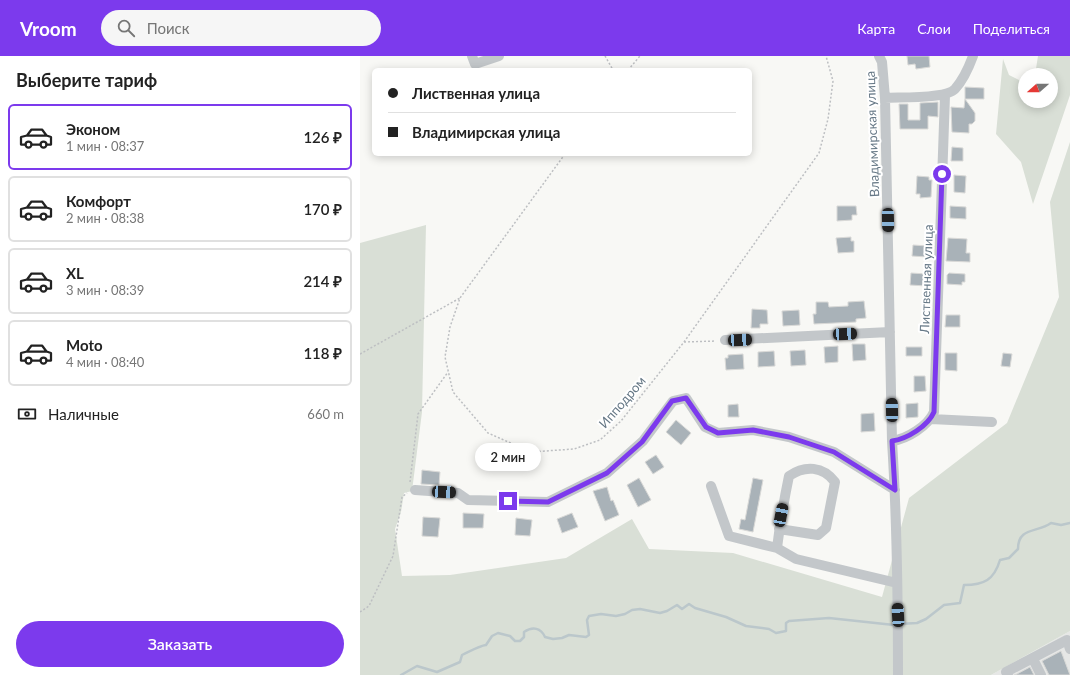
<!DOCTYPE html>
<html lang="ru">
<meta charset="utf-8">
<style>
:root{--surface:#fff;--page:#f6f6f6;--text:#222;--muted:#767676;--line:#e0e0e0;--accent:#7c3aed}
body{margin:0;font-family:Lato,sans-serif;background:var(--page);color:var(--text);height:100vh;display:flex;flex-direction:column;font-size:15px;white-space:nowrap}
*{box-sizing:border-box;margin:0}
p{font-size:13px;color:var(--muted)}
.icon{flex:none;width:22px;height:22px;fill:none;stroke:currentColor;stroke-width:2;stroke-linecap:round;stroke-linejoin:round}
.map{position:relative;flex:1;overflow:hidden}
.side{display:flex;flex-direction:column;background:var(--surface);width:360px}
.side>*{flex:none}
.top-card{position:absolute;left:12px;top:12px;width:380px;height:88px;border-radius:6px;box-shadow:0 2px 10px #0003;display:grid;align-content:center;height:88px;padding:0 16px;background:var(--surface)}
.needle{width:26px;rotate:249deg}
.buttons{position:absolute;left:658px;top:12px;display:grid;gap:8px}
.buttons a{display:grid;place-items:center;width:40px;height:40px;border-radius:50%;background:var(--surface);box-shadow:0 2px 10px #0003;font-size:20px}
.end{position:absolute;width:18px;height:18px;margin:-9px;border:5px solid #7c3aed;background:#fff;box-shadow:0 0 0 2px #fff}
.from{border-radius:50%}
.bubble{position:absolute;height:28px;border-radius:14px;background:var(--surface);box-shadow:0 2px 10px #0003;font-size:13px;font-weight:600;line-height:28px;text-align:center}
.car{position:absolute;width:12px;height:24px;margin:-12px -6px;border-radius:5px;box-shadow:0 0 3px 1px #0007;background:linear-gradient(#222 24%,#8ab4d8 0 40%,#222 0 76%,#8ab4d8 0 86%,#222 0)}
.top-card b{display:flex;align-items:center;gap:14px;height:38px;font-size:15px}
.top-card b+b{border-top:1px solid var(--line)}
.top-card i{width:10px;height:10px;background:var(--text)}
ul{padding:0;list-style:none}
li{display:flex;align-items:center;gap:12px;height:66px;margin:0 8px 6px;padding:0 8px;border:2px solid var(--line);border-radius:6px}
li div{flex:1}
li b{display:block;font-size:15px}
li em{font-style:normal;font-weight:600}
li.current{border-color:var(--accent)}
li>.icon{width:36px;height:36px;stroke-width:1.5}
h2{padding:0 16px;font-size:18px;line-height:48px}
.pay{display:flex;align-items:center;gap:10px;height:44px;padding:0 16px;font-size:15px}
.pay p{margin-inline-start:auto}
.action{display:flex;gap:8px;margin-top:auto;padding:8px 16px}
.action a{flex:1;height:46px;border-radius:24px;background:var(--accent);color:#fff;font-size:16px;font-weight:600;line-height:46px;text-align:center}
header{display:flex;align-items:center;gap:24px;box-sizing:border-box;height:56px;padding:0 20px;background:var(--accent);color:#fff}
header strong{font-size:19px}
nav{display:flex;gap:22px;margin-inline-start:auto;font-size:14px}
.search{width:280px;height:36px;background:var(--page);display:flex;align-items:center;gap:10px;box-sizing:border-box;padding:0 14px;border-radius:22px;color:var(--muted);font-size:15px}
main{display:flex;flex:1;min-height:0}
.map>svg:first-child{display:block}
.built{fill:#e6e7e6}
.green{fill:#d9dfd6}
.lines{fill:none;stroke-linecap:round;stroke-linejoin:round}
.stream{stroke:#bbc7cb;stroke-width:2.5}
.building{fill:#a9b2b8;stroke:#d9d9d7}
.path{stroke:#bdbfc2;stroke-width:1.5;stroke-dasharray:2 2;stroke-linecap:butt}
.minor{stroke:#c3c7ca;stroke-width:10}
.route{stroke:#7c3aed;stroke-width:5}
.labels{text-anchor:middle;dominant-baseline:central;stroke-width:4;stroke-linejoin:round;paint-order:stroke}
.street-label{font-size:13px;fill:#667886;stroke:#fff}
</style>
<header>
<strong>Vroom</strong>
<div class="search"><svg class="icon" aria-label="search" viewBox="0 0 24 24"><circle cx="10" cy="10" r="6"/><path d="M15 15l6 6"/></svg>Поиск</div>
<nav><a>Карта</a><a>Слои</a><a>Поделиться</a></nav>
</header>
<main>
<section class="side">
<h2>Выберите тариф</h2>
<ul>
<li class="current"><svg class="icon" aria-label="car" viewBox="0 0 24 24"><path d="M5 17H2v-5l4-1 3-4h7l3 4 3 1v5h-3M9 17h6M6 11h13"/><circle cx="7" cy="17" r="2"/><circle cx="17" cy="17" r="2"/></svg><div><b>Эконом</b><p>1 мин · 08:37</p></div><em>126 ₽</em></li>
<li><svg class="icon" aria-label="car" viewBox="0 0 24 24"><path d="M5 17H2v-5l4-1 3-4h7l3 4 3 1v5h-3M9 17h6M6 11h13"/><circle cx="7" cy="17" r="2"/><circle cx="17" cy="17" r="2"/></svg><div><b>Комфорт</b><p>2 мин · 08:38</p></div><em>170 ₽</em></li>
<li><svg class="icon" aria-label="car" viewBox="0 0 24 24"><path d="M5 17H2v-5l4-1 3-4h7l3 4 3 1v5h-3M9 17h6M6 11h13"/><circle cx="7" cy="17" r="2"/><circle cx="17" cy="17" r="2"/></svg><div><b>XL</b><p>3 мин · 08:39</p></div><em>214 ₽</em></li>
<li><svg class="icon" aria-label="car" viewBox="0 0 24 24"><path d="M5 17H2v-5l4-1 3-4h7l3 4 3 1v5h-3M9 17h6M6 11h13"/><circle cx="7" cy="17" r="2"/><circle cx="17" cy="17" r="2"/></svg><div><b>Moto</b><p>4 мин · 08:40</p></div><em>118 ₽</em></li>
</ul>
<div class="pay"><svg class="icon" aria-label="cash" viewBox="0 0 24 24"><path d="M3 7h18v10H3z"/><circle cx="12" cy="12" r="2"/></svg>Наличные<p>660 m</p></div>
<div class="action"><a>Заказать</a></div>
</section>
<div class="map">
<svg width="710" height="619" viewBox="0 0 710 619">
<rect width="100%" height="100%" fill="#f8f8f5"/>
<path class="built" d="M710,575V619H631Z"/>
<path class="green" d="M678,0H710V39L673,148L661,106L636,78L643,3L649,19L665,27V45H691V19H675Z
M710,86V575L631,619H0V187L66,169L62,356L52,435L44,437L41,456L35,473L42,520L90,519L206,502L272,463L289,493L373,497L522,541L549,442L647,367L699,241L690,146Z"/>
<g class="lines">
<path class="stream" d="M539,568L557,567L566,563L584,549L600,547L604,529C624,529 634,524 640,504L649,502L658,493C658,471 677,477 691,467L701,469L710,467
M41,619L57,610L77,616L100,606L102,599C106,597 123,589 126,589L132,580L138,577L150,580L155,585H160L164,581V576C173,570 181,572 185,581L193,583L202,582L209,579L226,581L229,579L227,564L229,560L241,558L256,560L265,558L272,554L280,553L300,557L307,555L317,549L322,553L329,548L335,552L366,561L386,570L409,573L416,577L426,575V567L429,565L469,562L534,569"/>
</g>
<path class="building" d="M547,0H569L570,11L556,13L555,8L548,9Z
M605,31L624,32V43H605Z
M605,43L615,57V65L612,68H609V77L592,76L591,51L604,52Z
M578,46V61L568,60V73H540L539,48H548V64H560V47Z
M592,91L603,92V105H591Z
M594,119L606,120L605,137L594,136Z
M557,120L569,121V124H572L571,141L560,142V138H556Z
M477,150H496L497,159H492V164L477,165Z
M590,150L606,151V163L590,162Z
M491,181V185H494V196L478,197L476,182Z
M588,182L607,183L606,197H610V206L586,205Z
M553,189L568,190V201L552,200Z
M551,217L567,218V230L550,229Z
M589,217L605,218V226H602V229L587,228V219Z
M504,245L506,262L496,263V266L454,268L453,258H456V246H468L469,251L488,250V246Z
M392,253L407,254L408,268H400V272H391Z
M439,254L440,269L423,270L422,255Z
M586,259H600V271H585Z
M492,288H505L506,304L493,305Z
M478,290V306L465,307L464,291Z
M546,291H562V300H546Z
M445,294L446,309L431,310L430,295Z
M414,295L415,310L398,311V296Z
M585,297H597V315L585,314Z
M643,297L652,298L650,311L641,310Z
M383,298L384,313L366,314L365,302H368V299Z
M554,320H565L566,335L554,336Z
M558,347V361L546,362V348Z
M378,348L379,361H368V349Z
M514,357L515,375L501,376V358Z
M316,364L331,377L321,389L306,376Z
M296,399L304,411L293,418L285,406Z
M62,414L80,416L79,429L61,428Z
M279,422L291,444L278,451L267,429Z
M393,422L403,424L393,476L379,473L381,463L385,464Z
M247,431L251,445L253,444L259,459L245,465L233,435Z
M103,457L124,458L123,472H103Z
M212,457L218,471L202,477L197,463Z
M63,461L80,462L78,481L62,480Z
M156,462L172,464L170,480L155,479Z
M701,595L710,619H689L682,605Z
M670,611L674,619H654H655Z"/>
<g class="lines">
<path class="path" d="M245,0L253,14
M268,14L280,0
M205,98L100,242L90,271L85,301L93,336L128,377L171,396L214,393L240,384L261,365L324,286L459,97L468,63L473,25L466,0
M324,286L356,285
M0,298L100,242
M50,426L58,358L88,316
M0,556L9,550L33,500L42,441L47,437"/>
<path class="minor" d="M112,0L115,8L139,0
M519,0L522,6L525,42L532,385C537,463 538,541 538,619
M525,42C540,41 586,43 595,33C603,24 609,11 613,0
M365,284L530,276
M571,363L632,366
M532,385C547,383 568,370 574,356L585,39
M351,430L369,480L417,492
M55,434L98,437L108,444L188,446L247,417L283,385L313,345L326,342L345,371L358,377L393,374L429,381L474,396L535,434
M419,473L458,479L466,472L475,426C463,410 445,409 429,420C424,444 420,468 417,492L436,503L537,527
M673,603L681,619
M648,619L646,616L707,584L710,593"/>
</g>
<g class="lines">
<path class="route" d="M148,445L188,446L247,417L282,386L312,345L326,342L346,371L358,377L393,374L429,381L474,396L535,434L532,385C547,383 568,370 574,356L582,118"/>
</g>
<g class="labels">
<g class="street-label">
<text transform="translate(512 78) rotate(-92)">Владимирская улица</text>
<text transform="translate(566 223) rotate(-88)">Лиственная улица</text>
<text transform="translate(262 346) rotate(-49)">Ипподром</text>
</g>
</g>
</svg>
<div class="buttons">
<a><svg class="needle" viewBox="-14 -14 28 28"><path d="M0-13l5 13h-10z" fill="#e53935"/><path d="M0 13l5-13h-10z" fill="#767676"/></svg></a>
</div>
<i class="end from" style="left:582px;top:118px"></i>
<i class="end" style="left:148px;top:445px"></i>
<div class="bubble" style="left:115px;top:387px;width:66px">2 мин</div>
<i class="car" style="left:528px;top:164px;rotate:179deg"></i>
<i class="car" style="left:485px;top:278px;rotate:87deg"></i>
<i class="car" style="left:380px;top:284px;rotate:87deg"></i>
<i class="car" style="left:532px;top:354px;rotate:359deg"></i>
<i class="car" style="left:84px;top:436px;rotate:93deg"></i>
<i class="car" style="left:421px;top:459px;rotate:11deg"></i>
<i class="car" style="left:538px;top:559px;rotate:357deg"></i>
<div class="top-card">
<b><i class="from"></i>Лиственная улица</b>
<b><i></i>Владимирская улица</b>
</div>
</div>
</main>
